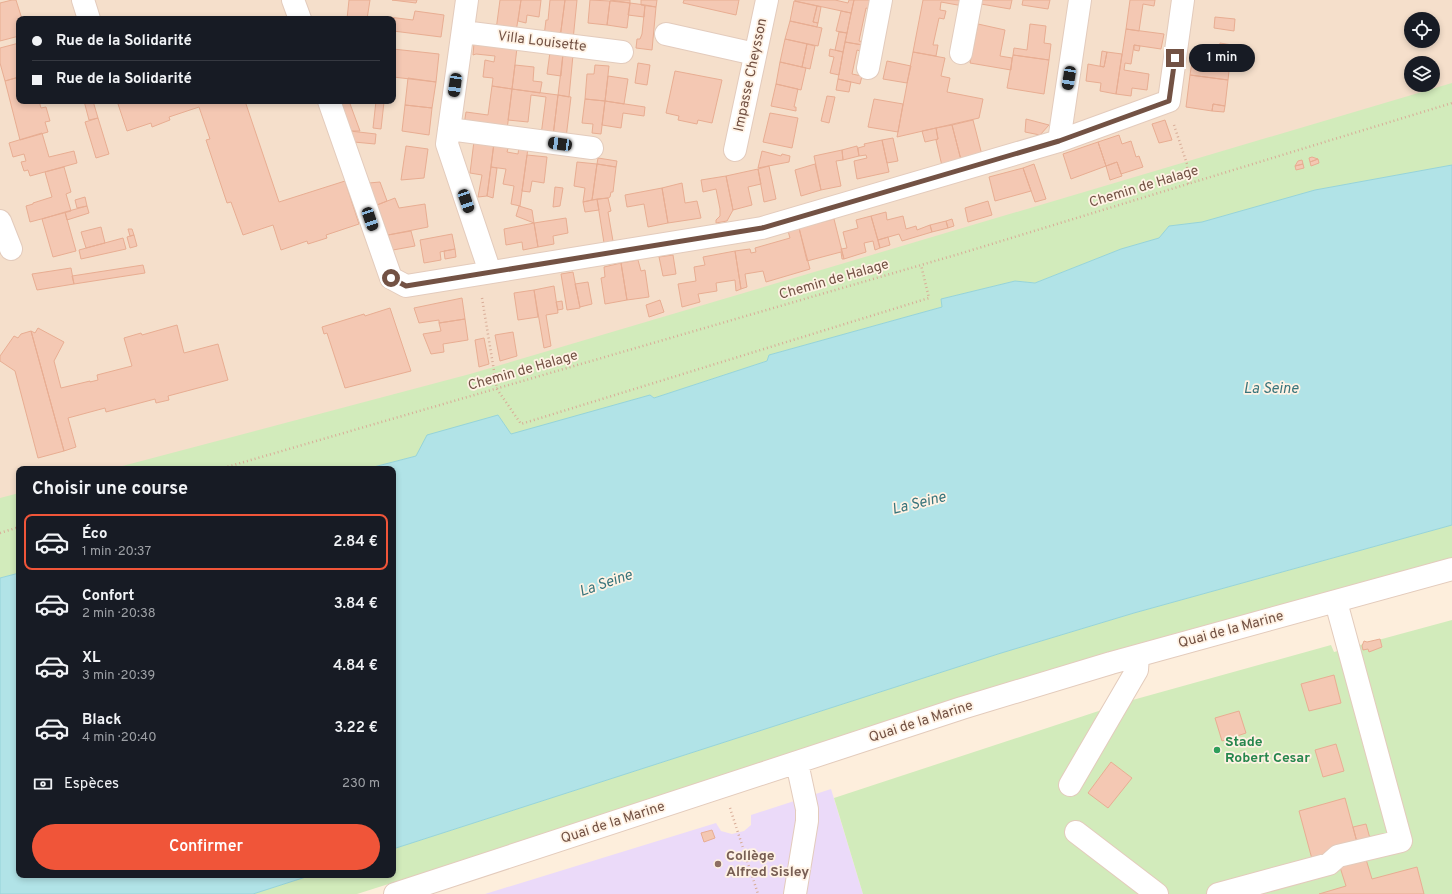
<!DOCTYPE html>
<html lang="fr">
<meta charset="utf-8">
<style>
:root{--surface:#171b24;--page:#20242c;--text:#f1f3f6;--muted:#9ea1a6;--line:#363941;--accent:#f05539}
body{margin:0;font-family:Overpass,sans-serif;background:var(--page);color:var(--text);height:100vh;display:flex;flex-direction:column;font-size:15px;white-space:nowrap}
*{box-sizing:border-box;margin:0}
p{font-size:13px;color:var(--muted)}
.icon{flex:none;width:22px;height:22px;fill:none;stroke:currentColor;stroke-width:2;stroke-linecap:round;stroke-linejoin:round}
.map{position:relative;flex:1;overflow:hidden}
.details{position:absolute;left:16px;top:466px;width:380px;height:412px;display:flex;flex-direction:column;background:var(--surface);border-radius:8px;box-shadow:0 2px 6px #0003}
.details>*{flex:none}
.guide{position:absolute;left:16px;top:16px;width:380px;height:88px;border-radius:8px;box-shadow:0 2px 6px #0003;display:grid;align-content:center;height:88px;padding:0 16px;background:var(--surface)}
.fabs{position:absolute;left:1404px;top:12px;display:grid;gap:8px}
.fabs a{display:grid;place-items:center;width:36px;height:36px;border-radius:50%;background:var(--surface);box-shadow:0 2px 6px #0003;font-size:20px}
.end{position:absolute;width:18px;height:18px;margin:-9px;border:5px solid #735244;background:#fff;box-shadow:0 0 0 2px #fff}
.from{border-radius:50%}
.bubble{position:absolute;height:28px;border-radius:14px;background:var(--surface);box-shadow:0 2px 6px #0003;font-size:13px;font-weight:600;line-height:28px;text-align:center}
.car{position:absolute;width:12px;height:24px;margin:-12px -6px;border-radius:5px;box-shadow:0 0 3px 1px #0007;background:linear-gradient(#222 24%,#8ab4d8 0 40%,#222 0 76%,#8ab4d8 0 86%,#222 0)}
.guide b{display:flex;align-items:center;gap:14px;height:38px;font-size:15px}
.guide b+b{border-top:1px solid var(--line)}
.guide i{width:10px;height:10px;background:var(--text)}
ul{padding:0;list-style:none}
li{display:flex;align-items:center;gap:12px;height:56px;margin:0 8px 6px;padding:0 8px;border:2px solid transparent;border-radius:8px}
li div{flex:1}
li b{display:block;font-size:15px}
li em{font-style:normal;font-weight:600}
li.active{border-color:var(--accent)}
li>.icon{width:36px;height:36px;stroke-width:1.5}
h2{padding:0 16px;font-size:18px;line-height:48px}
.pay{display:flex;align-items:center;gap:10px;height:44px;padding:0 16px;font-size:15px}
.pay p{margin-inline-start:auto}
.cta{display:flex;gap:8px;margin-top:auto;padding:8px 16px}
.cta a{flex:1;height:46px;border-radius:24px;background:var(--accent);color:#fff;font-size:16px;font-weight:600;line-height:46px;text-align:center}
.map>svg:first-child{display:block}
.residential{fill:#f5dfcb;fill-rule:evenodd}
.education{fill:#ebdaf9}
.green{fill:#d2ebbb}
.water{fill:#b1e3e7;stroke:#96d4d9}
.building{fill:#f4c8b3;stroke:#e8ad92}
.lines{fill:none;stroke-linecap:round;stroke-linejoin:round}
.minor-casing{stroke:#e3cbbc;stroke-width:24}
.path{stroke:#d8ac97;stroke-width:2.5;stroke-dasharray:1 3;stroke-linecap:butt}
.minor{stroke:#fff;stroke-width:22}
.route{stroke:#735244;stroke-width:5}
.leisure-dot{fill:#2e9e5b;stroke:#fff2e4;stroke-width:1.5}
.education-dot{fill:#8d6e63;stroke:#fff2e4;stroke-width:1.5}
.labels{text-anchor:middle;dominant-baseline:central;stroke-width:3.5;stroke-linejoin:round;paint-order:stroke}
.street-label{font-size:14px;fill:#735244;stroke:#fff2e4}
.leisure-label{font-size:14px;font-weight:bold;fill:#27864d;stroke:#fff2e4;text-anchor:start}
.education-label{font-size:14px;font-weight:bold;fill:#785e54;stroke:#fff2e4;text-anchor:start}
.water-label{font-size:15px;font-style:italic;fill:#38747b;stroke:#fff2e4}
</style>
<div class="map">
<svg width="1452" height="894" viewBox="0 0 1452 894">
<rect width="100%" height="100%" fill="#fdeedc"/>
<path class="residential" d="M0,0H1452V165L498,415L366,469H19V573L0,578ZM19,19H393V101H19ZM1411,19H1433V41H1411ZM1411,63H1433V85H1411Z"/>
<path class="education" d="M831,789L863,894H485L716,823L721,831L732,834L744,831L751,825V815Z"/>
<path class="green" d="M1452,83V165L1315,190L1202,222L1169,226L1159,238L1121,249L1035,283L1015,281L941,299L942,307L769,355L767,361L654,398L650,395L511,435L498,415L416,456L366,469H111L470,374Z
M19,493V573L0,578V498Z
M1452,525V559L1173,634L932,707L515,844L357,894H253L312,875H393V849L998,654L1134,613Z
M1452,620V894H863L834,798L1129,701L1331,645L1334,652Z"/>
<path class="water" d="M1452,165V525L1134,613L998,654L393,849V469H366L416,456L427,435L498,415L511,434L650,395L654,398L767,361L769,355L942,307L941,299L1015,281L1035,283L1121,249L1159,238L1169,226L1202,222L1315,190Z
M19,573V875H312L253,894H0V578Z"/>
<path class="building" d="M12,0H16L22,19H19V36L0,41V3Z
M349,0H370L367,19H347Z
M392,0H417L416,3Z
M500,0H521L516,32L496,30Z
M521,0H541L539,17L527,15L526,23L518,21Z
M550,0H565L560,38L544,36L546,20H548Z
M565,0H577L573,40L560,38Z
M590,0L610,1L607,25L588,23Z
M610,0H630V3Z
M641,0H657L656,7L641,5Z
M684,0H739L736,15L683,3Z
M795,0H835L848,3L849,0H854L851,13L795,1Z
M854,0H877L875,10L866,8L859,41L864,42L863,45L845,42Z
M923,0H964L963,6L941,2L940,10L946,11L944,19L939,18L933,45H938L936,56L913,52Z
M982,0H1012L1010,9L981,4Z
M1023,0H1050L1048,9L1022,5Z
M1130,0H1155L1154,6L1143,4L1139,31L1126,29Z
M610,1L630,3L627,28L607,25Z
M794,1L817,6L813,22L818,23L817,27L790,21Z
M630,3L645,5L644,17L628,15Z
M645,5L656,7L652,50L636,48L637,39H640L642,34Z
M817,6L821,7L818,23L813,22Z
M415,11L444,15L441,37L393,31V19H389V17L413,20Z
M841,11L851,13L847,33L836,31Z
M1215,17L1235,19L1234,31L1214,28Z
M790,21L822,28L818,46L785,39Z
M978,24L1005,30L1000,56L1012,58L1011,70L970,63Z
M1030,24L1046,26L1044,43L1051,44L1049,60L1013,55L1014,48L1027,50Z
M1126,29L1164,34L1161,49L1134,45L1131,64L1125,63L1124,70L1149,74L1147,90L1132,88L1131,96L1116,94Z
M839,32L847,33L843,52L835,50Z
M785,39L807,44L802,67L780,62Z
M845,42L868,46L867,53L857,50L852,74L862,76L860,84L838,79Z
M19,43V77L5,81L0,63V48Z
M474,43L517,48L512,89L492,86L493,78L483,77L485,60L494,62L495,56L476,54L473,55Z
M1220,43L1232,45L1228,80L1190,75L1193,55L1217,58Z
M807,44L815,46L810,69L802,67Z
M1134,45L1140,46L1139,51L1134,50Z
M393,49L439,54L436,82L393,77Z
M830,49L843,52L839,75L830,73L834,57L829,56Z
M1102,51L1107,52L1104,67L1100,66Z
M550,52L563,54L561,76L547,74Z
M913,52L945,58L941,76L950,78L947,92L983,99L979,118L897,137Z
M1107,52L1122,54L1116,94L1100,91L1101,83L1086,81L1088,64L1104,67Z
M563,54L573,55L569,97L558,95Z
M1013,55L1049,60L1044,94L1007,88Z
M887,61L911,66L907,83L883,79Z
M780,62L806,68L801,90L776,84Z
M638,63L650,65L647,85L635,83Z
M515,65L534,67L533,81L542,82L540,93L512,89Z
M595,65L609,66L605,101L585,99L587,74H594Z
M675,71L722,80L712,123L698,120L697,124L678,120L679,116L666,113Z
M1190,75L1228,80L1225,106L1213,104L1212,111L1186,107Z
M608,76L628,79L624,104L605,101Z
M19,77V101H39L41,108L46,107L50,121L45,122L48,132L20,140L5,81Z
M408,78L436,82L432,108L405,105Z
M838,79L851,82L849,92L836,90Z
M776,84L798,89L794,107H796V111L771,106Z
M492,86L512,89L507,130L464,125L466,112L488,115Z
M512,89L558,95L553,136L541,135L546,97L531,95L528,122L508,120Z
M558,95L571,97L566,138L553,136Z
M827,96L835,97L829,123L821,121Z
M585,99L605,101L601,134L592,133L593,124L582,123Z
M874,99L903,104L898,132L868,127Z
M84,101H93L98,118L89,120Z
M117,101H247H245L279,202L345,181L359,224L326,235L327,238L308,244L307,241L281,250L273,225L243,235L231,202L227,203L206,140L210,139L199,107L169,117L170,120L152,127L151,123L127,131Z
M339,101H349L360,131H350Z
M376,101L384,102L381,129L373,128Z
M605,101L645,107L644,116L623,113L621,128L602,125Z
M1213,104L1225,106L1224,112L1212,111Z
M405,105L432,108L429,135L402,131Z
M770,113L798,118L792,148L763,142Z
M98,118L109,154L96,158L85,122Z
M1026,119L1049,125L1040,135L1025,132Z
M973,120L982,155L961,160L952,125Z
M1165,120L1172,140L1159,143L1152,124Z
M952,125L961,160L942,166L936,140L938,139L936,128Z
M936,128L938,139L925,142L922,131Z
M350,131L376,134L375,144L354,142Z
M42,133L49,157L74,151L77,163L30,176L28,170L24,171L21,162L26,161L24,154L13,157L9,143Z
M1119,135L1122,144L1131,141L1136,157L1139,156L1143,167L1121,174L1117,162L1106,166L1098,142Z
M893,138L898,161L887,163L882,140Z
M882,140L889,172L857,179L854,161L867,158L866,155L859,156L858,148L865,146L864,144Z
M474,141L494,143L487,196L478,197L482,175L470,173Z
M1098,142L1106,166L1071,179L1063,154Z
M494,143L509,145L507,152L518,154L519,147L528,148L520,206L511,204L514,186L503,184L506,169L491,167Z
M406,146L428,149L424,178L401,180Z
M857,146L859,156L843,160L842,150Z
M842,150L843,160L836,161L841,186L821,190L814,156Z
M762,151L781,156L782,154L790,156L789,162L758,168Z
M527,155L547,157L544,183L532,181L530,192L522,191Z
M1312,157L1318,159L1310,162L1309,158Z
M598,158L617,161L616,167L597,164Z
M1318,159L1319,163L1311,166L1310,162Z
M1302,160L1303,164L1295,166L1298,161Z
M577,162L597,164L592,200L583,202L585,188L574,186Z
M1117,162L1122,176L1110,180L1106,166Z
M597,164L616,167L613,192H611L610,197L608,198L592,200Z
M815,164L821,190L801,196L795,170Z
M1034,164L1046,199L1035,202L1023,168Z
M1303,164L1304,168L1296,170L1295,166Z
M769,166L776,199L764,202L758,169Z
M64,167L71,192L66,194L71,211L30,222L26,206L33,204V203L52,197L45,172Z
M491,167L497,168L493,198L487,196Z
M1023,168L1031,191L995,201L989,177Z
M758,169L761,184L748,187L752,205L733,210L726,176Z
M726,176L733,210L727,221L716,223V220L720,216V209L716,189L703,192L701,180Z
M380,182L387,201L377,205L369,183Z
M682,183L685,203L697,201L701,218L668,223L662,188Z
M555,187L563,188L560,206L553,207Z
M662,188L668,223L648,227L644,204L627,207L625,195Z
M85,197L87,206L77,208L75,200Z
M395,198L399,208L425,204L428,227L388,235L377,205Z
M608,198L611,211L608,212L613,241L604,243L597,199Z
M597,199L599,210L585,212L583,202Z
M988,201L992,215L968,222L965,208Z
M87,206L89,213L67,220L65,212Z
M519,206L532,210L534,223L516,216Z
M65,212L76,251L53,257L42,219Z
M886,212L887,220L903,216L906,229L916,226L917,230L930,225L932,232L902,241L899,234L878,240L871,216Z
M871,216L880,248L875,250L873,241L864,243L866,252L844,259L841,249L847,248L843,232L858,228L856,220Z
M566,218L568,233L553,236L554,244L538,247L534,223Z
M834,219L844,259H842L841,252L807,261L799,228Z
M952,219L954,226L948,228L946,221Z
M946,221L948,228L932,232L930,225Z
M534,223L538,247L523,250L522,242L506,245L504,229Z
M101,227L105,243L86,248L81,232Z
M799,228L810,269L766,282L763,271L745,274L747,287L741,289L735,251L750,249L751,253L756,252L755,248L790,238L788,231Z
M128,229H132L134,235L130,236Z
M411,231L415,246L393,250L388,235Z
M452,234L455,249L440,252L441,260L424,263L420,240Z
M134,235L137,246L130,248L127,237Z
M888,237L890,245L880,248L878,240Z
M123,238L126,249L81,259L79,250Z
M455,249L456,257L445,259L444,251Z
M735,251L741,289L736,291L735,280L716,283L717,291L698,294L700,302L682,307L678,284L696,281L694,267L705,265L703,257Z
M673,255L676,274L663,276L659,257Z
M638,260L641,271L645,270L649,297L627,300L621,263Z
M621,263L627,300L605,304L601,278L605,277L604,267Z
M143,265L145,273L74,284L72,276Z
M71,268L74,284L37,290L32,274Z
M573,272L580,308L567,310L561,274Z
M588,282L592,304L580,307L575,284Z
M554,286L558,313L546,315L551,346L544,348L534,290Z
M534,290L538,317L518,320L514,293Z
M462,298L465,319L439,323V320L419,323L414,308Z
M660,300L664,312L649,317L646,305Z
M562,301L563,309L558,310L556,302Z
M390,308L411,371L345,388L327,333L324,334L322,327L364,314L365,316Z
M465,319L468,340L443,344L444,352L431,354L423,334L441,331L439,323Z
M177,325L184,353L218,344L228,380L168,396L169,400L156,403L155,399L106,412L105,408L68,418L76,447L64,451L31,331L35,333L38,328L64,342L54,361L61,388L90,381V382L98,380L97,375L132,366L124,338L141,333L142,335Z
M31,331L64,451L38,458L15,371L0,361V356L14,336L18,338L21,334Z
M513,332L517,356L500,361L495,335Z
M484,338L489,364L479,367L475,340Z
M1380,639L1382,647L1369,652L1368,649L1363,650L1362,646L1364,641L1367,642Z
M1334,675L1341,703L1309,711L1301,684Z
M1239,711L1246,733L1222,741L1215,718Z
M1336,744L1344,771L1323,777L1315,750Z
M1111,762L1132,778L1108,808L1088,793Z
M1345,798L1358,846L1312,859L1299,811Z
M1366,824L1371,842L1358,846L1353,827Z
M712,830L715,838L704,842L701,833Z
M1365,856L1372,879L1417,867L1424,894H1319L1346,886L1339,864Z"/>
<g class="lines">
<defs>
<path id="minor" d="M83,0L89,19
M293,0L300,19
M467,0L447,144L490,272
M463,32L622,52
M666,34L755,54
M961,53L971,0
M868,68L881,0
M329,101L391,278L406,286L762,228L1059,141L1169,101L1183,0
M449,129L592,148
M1059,141L1080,0
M735,150L767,0
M0,221L11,249
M1070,785L1137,670L1138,656
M1076,832L1157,894
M395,894L962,708L1111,663L1452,569
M795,894L807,821V809L797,763
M1218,894L1329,864L1338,856L1401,841L1336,602"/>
</defs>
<use href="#minor" class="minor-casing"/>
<path class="path" d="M1174,125L1187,164L1188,184
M482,298L497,389L521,424L929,298L921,265
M220,469L959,254L1452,103
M0,533L19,527
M730,808L758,894"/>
<use href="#minor" class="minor"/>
</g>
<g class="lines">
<path class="route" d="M391,278L406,286L762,228L1059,141L1169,101L1175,58"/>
</g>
<circle class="leisure-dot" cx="1217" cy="750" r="4"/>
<circle class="education-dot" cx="718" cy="864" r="4"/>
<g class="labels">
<g class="street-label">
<text transform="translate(542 42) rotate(7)">Villa Louisette</text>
<text transform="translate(751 75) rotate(-78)">Impasse Cheysson</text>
<text transform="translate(1144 187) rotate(-17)">Chemin de Halage</text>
<text transform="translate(834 280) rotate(-16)">Chemin de Halage</text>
<text transform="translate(523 371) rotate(-16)">Chemin de Halage</text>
<text transform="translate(1231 630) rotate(-15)">Quai de la Marine</text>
<text transform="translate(921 722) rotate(-18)">Quai de la Marine</text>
<text transform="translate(613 823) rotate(-18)">Quai de la Marine</text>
</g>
<g class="leisure-label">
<text x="1225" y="742">Stade<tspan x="1225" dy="16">Robert Cesar</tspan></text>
</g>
<g class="education-label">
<text x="726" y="856">Collège<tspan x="726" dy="16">Alfred Sisley</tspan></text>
</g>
<g class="water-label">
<text x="1271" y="389">La Seine</text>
<text transform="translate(919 504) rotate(-14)">La Seine</text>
<text transform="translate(606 584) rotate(-19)">La Seine</text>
</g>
</g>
</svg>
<div class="fabs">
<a><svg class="icon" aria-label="locate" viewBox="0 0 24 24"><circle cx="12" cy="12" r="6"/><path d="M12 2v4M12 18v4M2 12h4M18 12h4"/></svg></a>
<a><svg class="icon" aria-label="layers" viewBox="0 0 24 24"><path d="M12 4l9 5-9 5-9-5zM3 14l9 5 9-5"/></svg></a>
</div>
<i class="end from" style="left:391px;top:278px"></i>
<i class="end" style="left:1175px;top:58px"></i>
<div class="bubble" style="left:1189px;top:44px;width:66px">1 min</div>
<i class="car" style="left:1069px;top:78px;rotate:189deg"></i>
<i class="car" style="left:455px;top:85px;rotate:188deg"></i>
<i class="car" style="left:560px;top:144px;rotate:278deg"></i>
<i class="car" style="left:466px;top:201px;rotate:161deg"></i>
<i class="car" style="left:370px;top:219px;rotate:161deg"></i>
<div class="guide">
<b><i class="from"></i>Rue de la Solidarité</b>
<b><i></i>Rue de la Solidarité</b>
</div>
<section class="details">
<h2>Choisir une course</h2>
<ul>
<li class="active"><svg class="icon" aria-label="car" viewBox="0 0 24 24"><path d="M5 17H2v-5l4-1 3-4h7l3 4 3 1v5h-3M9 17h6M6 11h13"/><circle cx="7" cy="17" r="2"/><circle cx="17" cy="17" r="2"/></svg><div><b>Éco</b><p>1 min · 20:37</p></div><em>2.84 €</em></li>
<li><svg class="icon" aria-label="car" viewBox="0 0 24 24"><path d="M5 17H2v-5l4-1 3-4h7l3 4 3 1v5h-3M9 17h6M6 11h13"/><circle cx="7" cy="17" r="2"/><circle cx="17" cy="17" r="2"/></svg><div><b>Confort</b><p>2 min · 20:38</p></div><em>3.84 €</em></li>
<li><svg class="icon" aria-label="car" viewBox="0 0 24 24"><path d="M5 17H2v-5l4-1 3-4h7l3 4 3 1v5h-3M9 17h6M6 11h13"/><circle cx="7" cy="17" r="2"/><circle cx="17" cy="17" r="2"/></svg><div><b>XL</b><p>3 min · 20:39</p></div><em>4.84 €</em></li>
<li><svg class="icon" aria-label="car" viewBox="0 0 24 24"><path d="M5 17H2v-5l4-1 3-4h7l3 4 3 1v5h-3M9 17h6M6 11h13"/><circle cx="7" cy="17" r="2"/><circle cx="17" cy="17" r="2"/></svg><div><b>Black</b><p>4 min · 20:40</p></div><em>3.22 €</em></li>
</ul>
<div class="pay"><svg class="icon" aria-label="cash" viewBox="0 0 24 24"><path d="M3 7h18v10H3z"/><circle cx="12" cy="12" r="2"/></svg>Espèces<p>230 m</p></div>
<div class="cta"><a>Confirmer</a></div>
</section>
</div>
